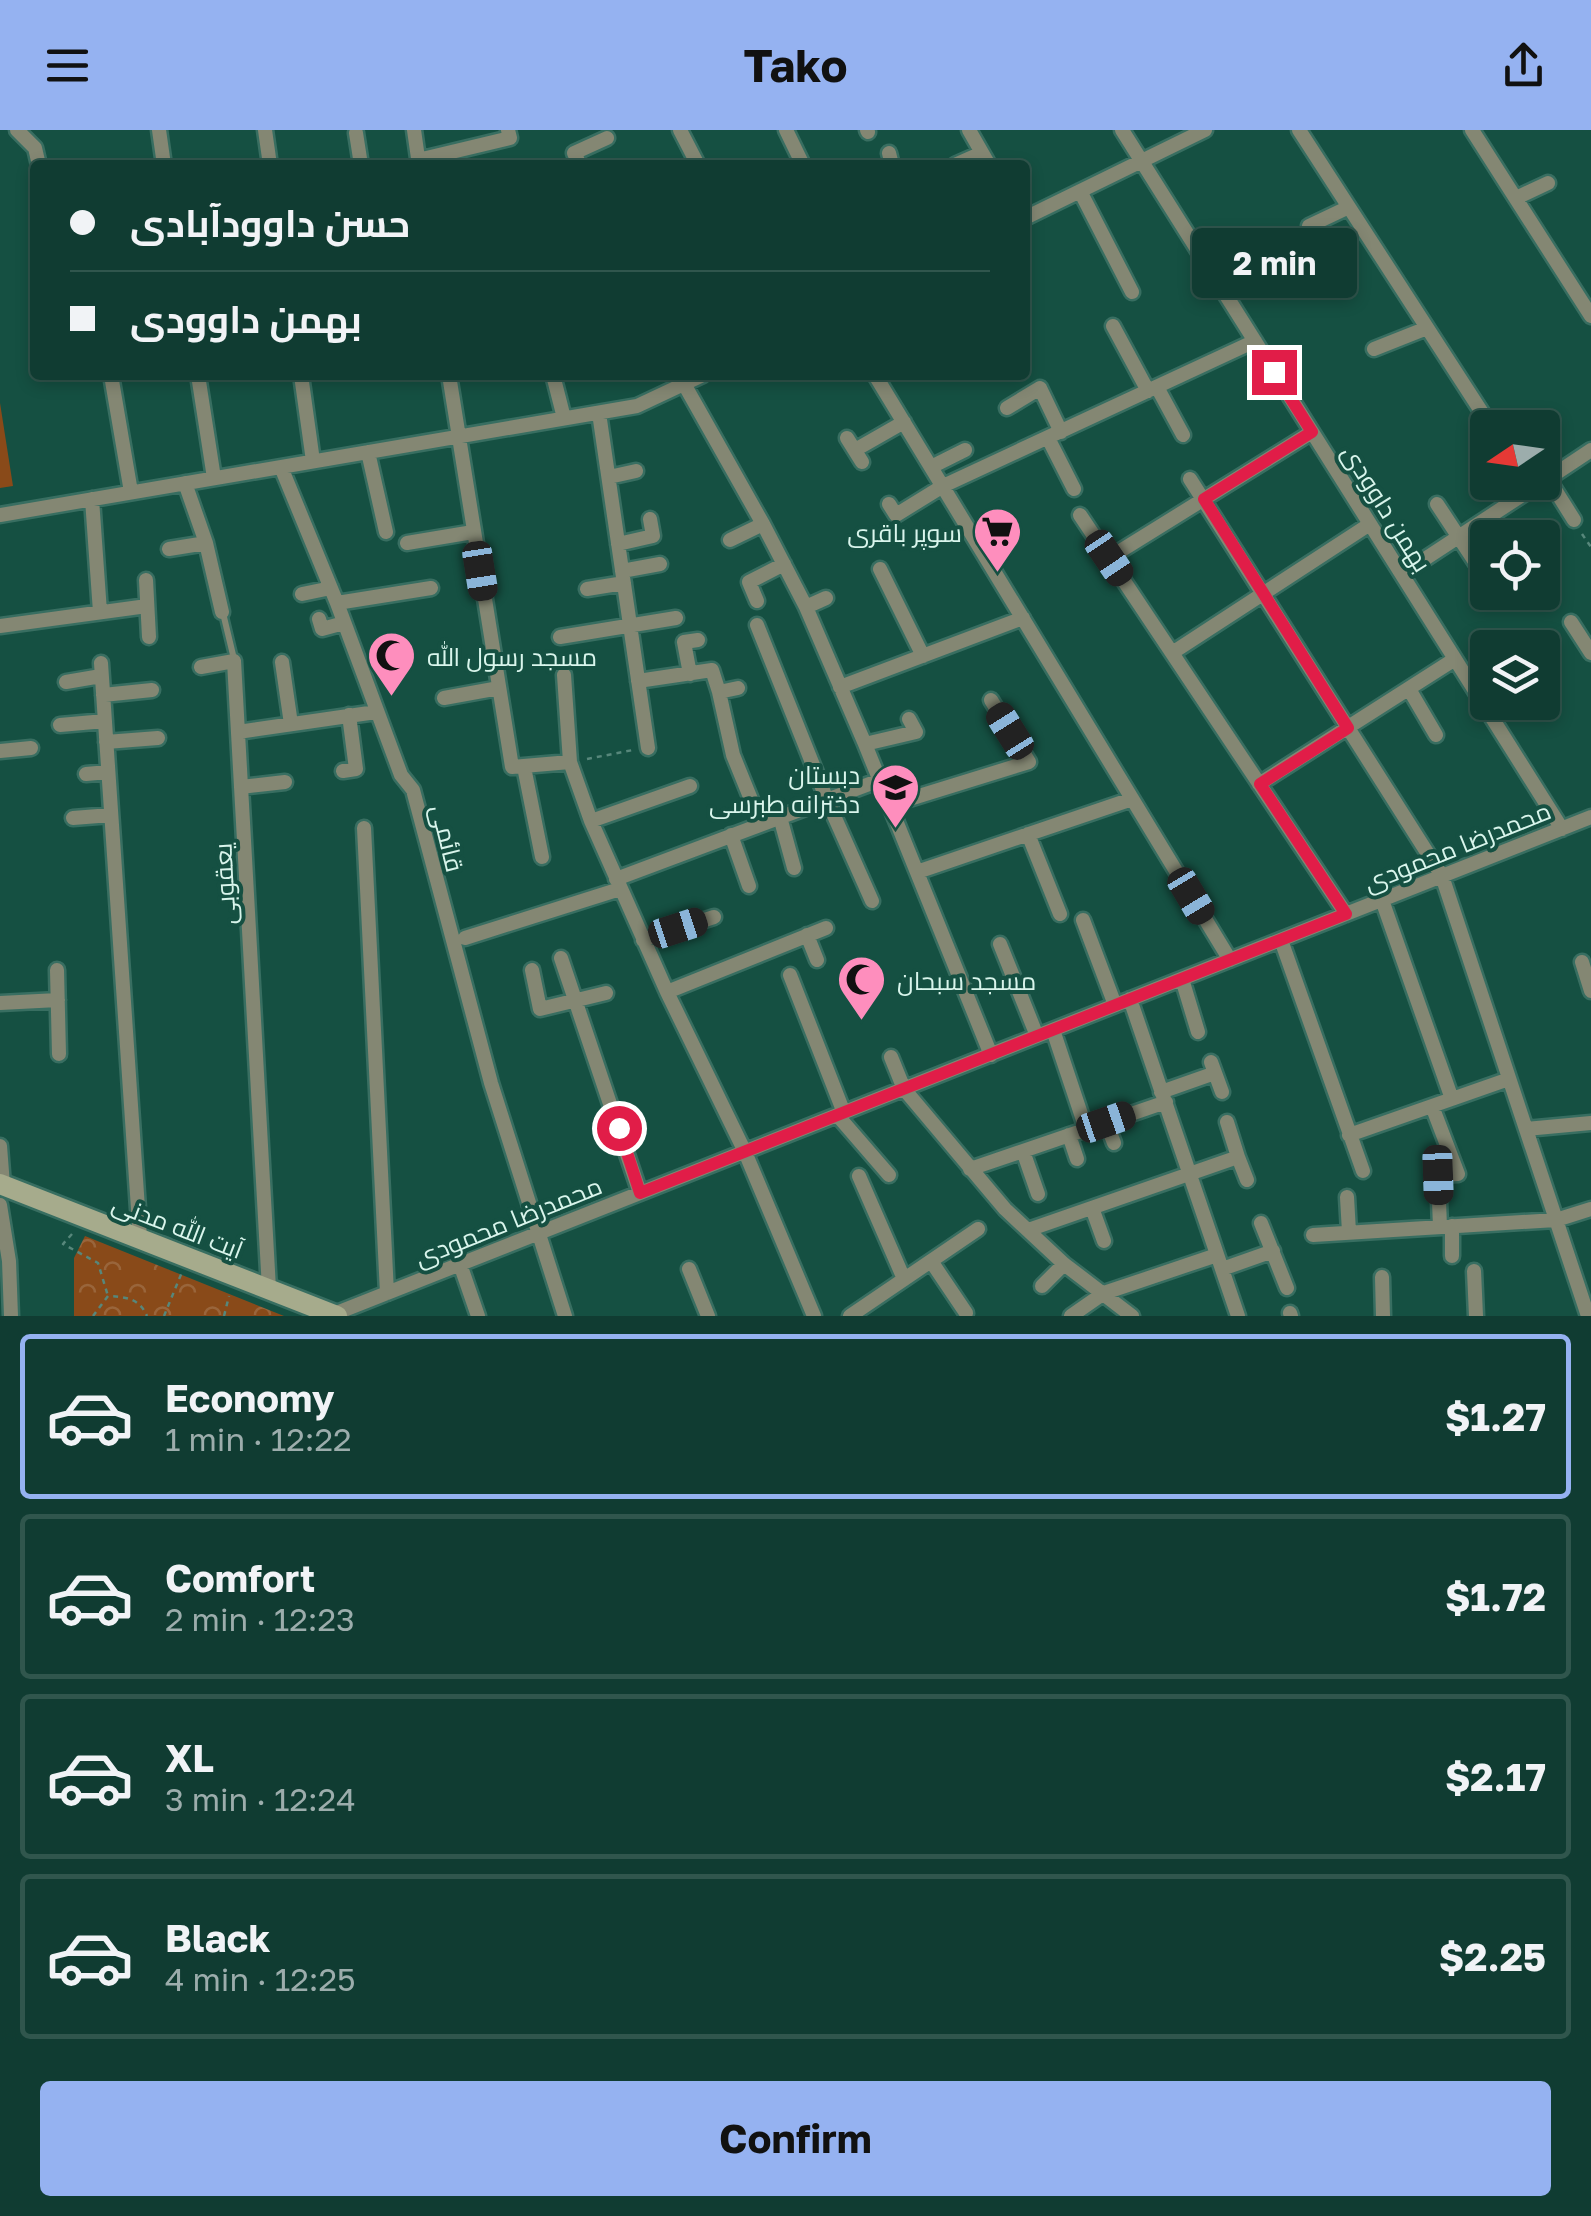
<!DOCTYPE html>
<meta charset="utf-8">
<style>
:root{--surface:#103c32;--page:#1e473e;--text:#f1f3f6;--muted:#9cadac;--line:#30564d;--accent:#95b2f1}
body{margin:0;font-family:"Golos Text",Cairo,sans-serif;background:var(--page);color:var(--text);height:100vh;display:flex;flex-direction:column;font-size:38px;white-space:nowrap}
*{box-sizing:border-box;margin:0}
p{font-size:32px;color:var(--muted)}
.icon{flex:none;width:55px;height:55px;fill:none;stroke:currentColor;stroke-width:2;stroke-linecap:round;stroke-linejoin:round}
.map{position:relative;height:1186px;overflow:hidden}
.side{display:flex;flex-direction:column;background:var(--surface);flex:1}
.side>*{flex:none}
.hud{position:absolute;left:30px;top:30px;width:1000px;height:220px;border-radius:10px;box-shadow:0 5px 15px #0003,0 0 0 2px var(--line);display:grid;align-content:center;height:220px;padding:0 40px;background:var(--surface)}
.needle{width:65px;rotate:257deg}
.controls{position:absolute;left:1470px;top:280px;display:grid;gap:20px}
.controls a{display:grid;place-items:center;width:90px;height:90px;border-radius:10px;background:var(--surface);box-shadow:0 5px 15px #0003,0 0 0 2px var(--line);font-size:50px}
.end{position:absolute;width:45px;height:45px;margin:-22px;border:12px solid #e11d48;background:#fff;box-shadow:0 0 0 5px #fff}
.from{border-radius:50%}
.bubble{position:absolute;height:70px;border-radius:10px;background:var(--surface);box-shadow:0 5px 15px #0003,0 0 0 2px var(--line);font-size:32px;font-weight:700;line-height:70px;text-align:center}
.car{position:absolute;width:30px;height:60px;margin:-30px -15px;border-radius:12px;box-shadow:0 0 8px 2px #0007;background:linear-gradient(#222 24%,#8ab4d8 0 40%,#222 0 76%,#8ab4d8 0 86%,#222 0)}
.hud b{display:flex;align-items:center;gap:35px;height:95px;font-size:38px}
.hud b+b{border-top:2px solid var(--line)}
.hud i{width:25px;height:25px;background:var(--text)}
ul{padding:18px 0 0;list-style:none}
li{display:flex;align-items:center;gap:30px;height:165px;margin:0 20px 15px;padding:0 20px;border:5px solid var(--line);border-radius:10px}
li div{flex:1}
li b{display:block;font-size:38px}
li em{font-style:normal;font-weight:700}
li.selected{border-color:var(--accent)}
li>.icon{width:90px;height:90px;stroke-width:1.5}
.action{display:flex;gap:20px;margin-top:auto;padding:20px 40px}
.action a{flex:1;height:115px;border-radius:10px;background:var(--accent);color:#111;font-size:40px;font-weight:700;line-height:115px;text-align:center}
header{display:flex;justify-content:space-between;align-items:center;height:130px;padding:0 40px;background:var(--accent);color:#111;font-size:45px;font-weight:700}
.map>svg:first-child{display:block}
.green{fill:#894a19}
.park{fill:url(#park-crowns)}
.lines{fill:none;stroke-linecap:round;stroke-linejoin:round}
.service-casing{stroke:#386e61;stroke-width:11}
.minor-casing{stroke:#386e61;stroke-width:19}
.secondary-casing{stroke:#386e61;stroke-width:25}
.path{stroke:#57877b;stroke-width:2.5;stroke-dasharray:5 5;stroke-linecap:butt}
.service{stroke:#848773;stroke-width:6}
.minor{stroke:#848773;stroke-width:14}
.secondary{stroke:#a6ab8c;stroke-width:20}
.route{stroke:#e11d48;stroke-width:12}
.labels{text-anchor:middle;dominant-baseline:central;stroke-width:8;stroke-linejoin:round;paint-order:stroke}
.street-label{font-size:25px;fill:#d9f5ec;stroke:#155042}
.poi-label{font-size:25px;fill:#d9f5ec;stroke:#155042;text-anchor:end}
</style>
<header><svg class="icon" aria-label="menu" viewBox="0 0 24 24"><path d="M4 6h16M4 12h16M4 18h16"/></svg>Tako<svg class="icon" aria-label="share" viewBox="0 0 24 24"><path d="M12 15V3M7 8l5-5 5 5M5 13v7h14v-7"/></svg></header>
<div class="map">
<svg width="1591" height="1186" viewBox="0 0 1591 1186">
<defs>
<pattern id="park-crowns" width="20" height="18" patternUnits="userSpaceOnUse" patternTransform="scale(2.5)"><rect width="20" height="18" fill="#894a19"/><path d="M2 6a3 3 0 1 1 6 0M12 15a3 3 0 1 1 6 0" fill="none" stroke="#99653b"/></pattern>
</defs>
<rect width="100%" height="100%" fill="#155042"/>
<path class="green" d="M0,273L13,356L0,358Z"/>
<path class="park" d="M85,1106L284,1186H74V1128Z"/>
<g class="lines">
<defs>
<path id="service" d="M223,483L234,529"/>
<path id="minor" d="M17,0L35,18L39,35
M159,0L164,35
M265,0L270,35
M414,0L419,35
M680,0L698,35
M786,0L803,35
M867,0L868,2
M969,0L989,35
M1122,0L1562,699
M1299,0L1492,298
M1472,0L1591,186
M356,3L361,35
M889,23L892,35
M418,30L510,8L508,0
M580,35L574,23L607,8
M955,35L982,23
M1080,61L1132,162
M1516,68L1548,53
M1025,88L1205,0
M1309,96L1349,77
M1113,196L1148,261
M1374,219L1427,198
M111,245L131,362
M198,245L214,348
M301,245L313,331
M449,245L512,637L570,632
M553,245L564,288
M679,245L763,394L806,477L865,614L991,925
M875,245L1230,830
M1157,257L1183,305
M1007,278L1040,258L1061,302
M599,283L648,618
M1503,298L1513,291L1517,298
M847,308L862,332
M1048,308L1074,359
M855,320L904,292
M368,322L386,402
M281,337L337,473L401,645L413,660L491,953L565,1186
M931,337L965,320
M1542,339L1574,390
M609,347L636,341
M1190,349L1442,746L1588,1186
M1543,352L1591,320
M185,353L206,413L222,482
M92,369L100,482
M889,374L896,385L943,356L1255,211
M1437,374L1485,447
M0,385L637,276L703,245
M1080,385L1346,784
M730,410L763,394
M407,413L473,402
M618,414L653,406L650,389
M169,419L206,413
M1109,428L1312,302
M880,439L923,526
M622,441L660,434
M1402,444L1542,352
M146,450L149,507
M587,459L624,453
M302,464L331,458
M757,471L749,452L784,434
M337,473L431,458
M806,477L826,468
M319,489L322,499L344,493
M1571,492L1591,523
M757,495L827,670L872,771
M0,496L147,476
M560,507L676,488
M1172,523L1370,394
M282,532L291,594
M101,533L140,1108
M201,537L234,531L269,1159
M690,544L684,512L698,510
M564,545L570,632L591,691L667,862L745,1022L814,1186
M638,551L712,540L719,562L733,625L761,694
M66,552L101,546
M840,557L1023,488
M1409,559L1436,605
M719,562L738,558
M103,565L152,560
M444,568L499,558
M60,595L105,591
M238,602L376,582
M106,612L158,608
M865,614L916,602L909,589
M0,621L31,618
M524,637L542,727
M343,641L356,639L349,585
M86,644L108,642
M1259,654L1455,529
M241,657L285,652
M890,675L1029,632L991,570
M780,687L794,738
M73,688L111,685
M591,691L690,656
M364,698L387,1163
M1028,704L1060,784
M731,705L749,756
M917,742L1132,669
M616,749L880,650
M1382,770L1452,969
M1083,790L1115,875
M807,805L817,830
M465,808L620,759
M643,810L714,787
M1281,810L1363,1041
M1000,814L1037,906
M561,828L640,1063
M1582,832L1591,861
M57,840L59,924
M532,840L540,879L606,863
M790,845L844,983
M1182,849L1198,902
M667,862L826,798
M1130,869L1238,1186
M0,873L58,870
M1053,900L1086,999
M891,927L904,959L1005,1079L1064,1134L1132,1186
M1211,932L1222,962
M1161,962L1215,943
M1432,976L1458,1044L1438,1045L1440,1097
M838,986L889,1045
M1106,992L1114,1013
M1227,992L1238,1027
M1526,999L1591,993
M1069,1005L1077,1029
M1349,1005L1509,949
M0,1016L3,1055
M1023,1021L1038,1064
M970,1039L1166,972
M859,1046L904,1149
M1347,1067L1349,1102
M0,1075L9,1131L11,1186
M1092,1078L1104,1111
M1261,1093L1287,1158
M1028,1100L1238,1027L1247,1050
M1313,1105L1556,1090L1591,1079
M1452,1126V1096
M931,1131L966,1183
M460,1134L478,1186
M689,1139L708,1186
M1222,1139L1273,1121
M1474,1141L1476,1186
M1382,1147L1383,1186
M1042,1156L1064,1134
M1290,1183L1291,1186
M334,1186V1184L1591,687
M850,1186L978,1099
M1071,1186L1104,1163L1217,1125"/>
<path id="secondary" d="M0,1054L337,1186"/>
</defs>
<use href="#service" class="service-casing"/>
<use href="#minor" class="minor-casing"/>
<use href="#secondary" class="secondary-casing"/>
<path class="path" d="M1582,404L1591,417
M587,629L633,620
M72,1104L63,1114L98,1133L108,1166
M93,1186L108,1166C126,1167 139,1168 147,1186
M164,1186L182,1142
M224,1186L229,1166"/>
<use href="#service" class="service"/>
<use href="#minor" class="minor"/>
<use href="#secondary" class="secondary"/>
</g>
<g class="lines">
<path class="route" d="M619,998L640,1063L1346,784L1260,654L1348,598L1204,369L1312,302L1274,242"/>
</g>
<defs>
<symbol id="supermarket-pin" viewBox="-11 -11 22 30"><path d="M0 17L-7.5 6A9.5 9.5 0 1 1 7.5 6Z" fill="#fe8ebd" stroke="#155042"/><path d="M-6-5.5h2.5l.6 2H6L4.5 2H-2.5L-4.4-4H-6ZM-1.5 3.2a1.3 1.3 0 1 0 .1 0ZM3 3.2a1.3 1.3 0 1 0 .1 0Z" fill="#111"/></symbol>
<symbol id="mosque-pin" viewBox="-11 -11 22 30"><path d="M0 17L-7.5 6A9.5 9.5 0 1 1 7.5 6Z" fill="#fe8ebd" stroke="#155042"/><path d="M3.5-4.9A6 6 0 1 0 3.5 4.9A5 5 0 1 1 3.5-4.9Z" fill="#111"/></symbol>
<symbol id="school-pin" viewBox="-11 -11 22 30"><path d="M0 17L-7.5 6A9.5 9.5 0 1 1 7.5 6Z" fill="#fe8ebd" stroke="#155042"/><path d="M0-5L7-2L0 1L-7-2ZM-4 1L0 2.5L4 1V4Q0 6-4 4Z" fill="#111"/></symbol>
</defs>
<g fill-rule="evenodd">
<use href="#supermarket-pin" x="970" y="374" width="55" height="75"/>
<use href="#mosque-pin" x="364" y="498" width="55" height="75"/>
<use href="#school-pin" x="868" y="630" width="55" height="75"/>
<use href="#mosque-pin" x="834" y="822" width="55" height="75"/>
</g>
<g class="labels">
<g class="street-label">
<text transform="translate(1387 378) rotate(58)">بهمن داوودی</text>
<text transform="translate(448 708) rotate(76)">قائمی</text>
<text transform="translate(1457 716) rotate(-22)">محمدرضا محمودی</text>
<text transform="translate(224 754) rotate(-93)">یعقوبی</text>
<text transform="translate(508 1091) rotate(-22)">محمدرضا محمودی</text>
<text transform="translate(178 1096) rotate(21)">آیت الله مدنی</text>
</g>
<g class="poi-label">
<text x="962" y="402">سوپر باقری</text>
<text x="427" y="526" text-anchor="start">مسجد رسول الله</text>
<text x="860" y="644">دبستان<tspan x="860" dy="29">دخترانه طبرسی</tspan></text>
<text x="897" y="850" text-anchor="start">مسجد سبحان</text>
</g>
</g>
</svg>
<div class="controls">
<a><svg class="needle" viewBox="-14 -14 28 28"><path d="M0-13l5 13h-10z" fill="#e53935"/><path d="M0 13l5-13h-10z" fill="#9cadac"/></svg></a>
<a><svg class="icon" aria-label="locate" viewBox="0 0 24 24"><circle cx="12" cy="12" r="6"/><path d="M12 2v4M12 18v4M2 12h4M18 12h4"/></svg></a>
<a><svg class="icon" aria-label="layers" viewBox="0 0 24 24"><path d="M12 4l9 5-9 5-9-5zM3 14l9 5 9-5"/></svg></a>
</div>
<i class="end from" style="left:619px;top:998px"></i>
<i class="end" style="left:1274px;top:242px"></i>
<div class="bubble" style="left:1192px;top:98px;width:165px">2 min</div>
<i class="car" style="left:1109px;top:428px;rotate:146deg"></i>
<i class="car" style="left:480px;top:441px;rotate:171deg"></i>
<i class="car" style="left:1010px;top:601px;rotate:328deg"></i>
<i class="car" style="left:1191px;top:766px;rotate:149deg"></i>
<i class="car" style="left:678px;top:798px;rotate:72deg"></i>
<i class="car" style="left:1106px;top:992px;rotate:71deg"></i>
<i class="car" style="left:1438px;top:1045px;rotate:178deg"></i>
<div class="hud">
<b><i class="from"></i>حسن داوودآبادی</b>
<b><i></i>بهمن داوودی</b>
</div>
</div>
<section class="side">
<ul>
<li class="selected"><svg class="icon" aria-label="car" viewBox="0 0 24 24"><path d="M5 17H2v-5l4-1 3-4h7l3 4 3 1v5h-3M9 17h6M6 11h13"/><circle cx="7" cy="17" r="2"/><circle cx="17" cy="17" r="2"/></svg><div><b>Economy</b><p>1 min · 12:22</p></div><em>$1.27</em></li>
<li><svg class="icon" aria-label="car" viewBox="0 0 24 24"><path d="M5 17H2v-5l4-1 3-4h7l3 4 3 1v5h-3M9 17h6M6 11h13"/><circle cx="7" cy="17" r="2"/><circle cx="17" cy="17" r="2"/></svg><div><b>Comfort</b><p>2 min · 12:23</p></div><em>$1.72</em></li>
<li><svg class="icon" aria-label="car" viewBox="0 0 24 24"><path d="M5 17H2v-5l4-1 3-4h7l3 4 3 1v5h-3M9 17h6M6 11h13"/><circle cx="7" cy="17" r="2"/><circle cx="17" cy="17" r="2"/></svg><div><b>XL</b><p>3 min · 12:24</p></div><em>$2.17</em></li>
<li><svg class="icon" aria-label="car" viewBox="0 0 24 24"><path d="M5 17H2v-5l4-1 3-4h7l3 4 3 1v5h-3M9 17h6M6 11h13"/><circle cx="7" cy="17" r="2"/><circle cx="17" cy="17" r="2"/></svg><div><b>Black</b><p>4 min · 12:25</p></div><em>$2.25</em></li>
</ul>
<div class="action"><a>Confirm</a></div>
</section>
